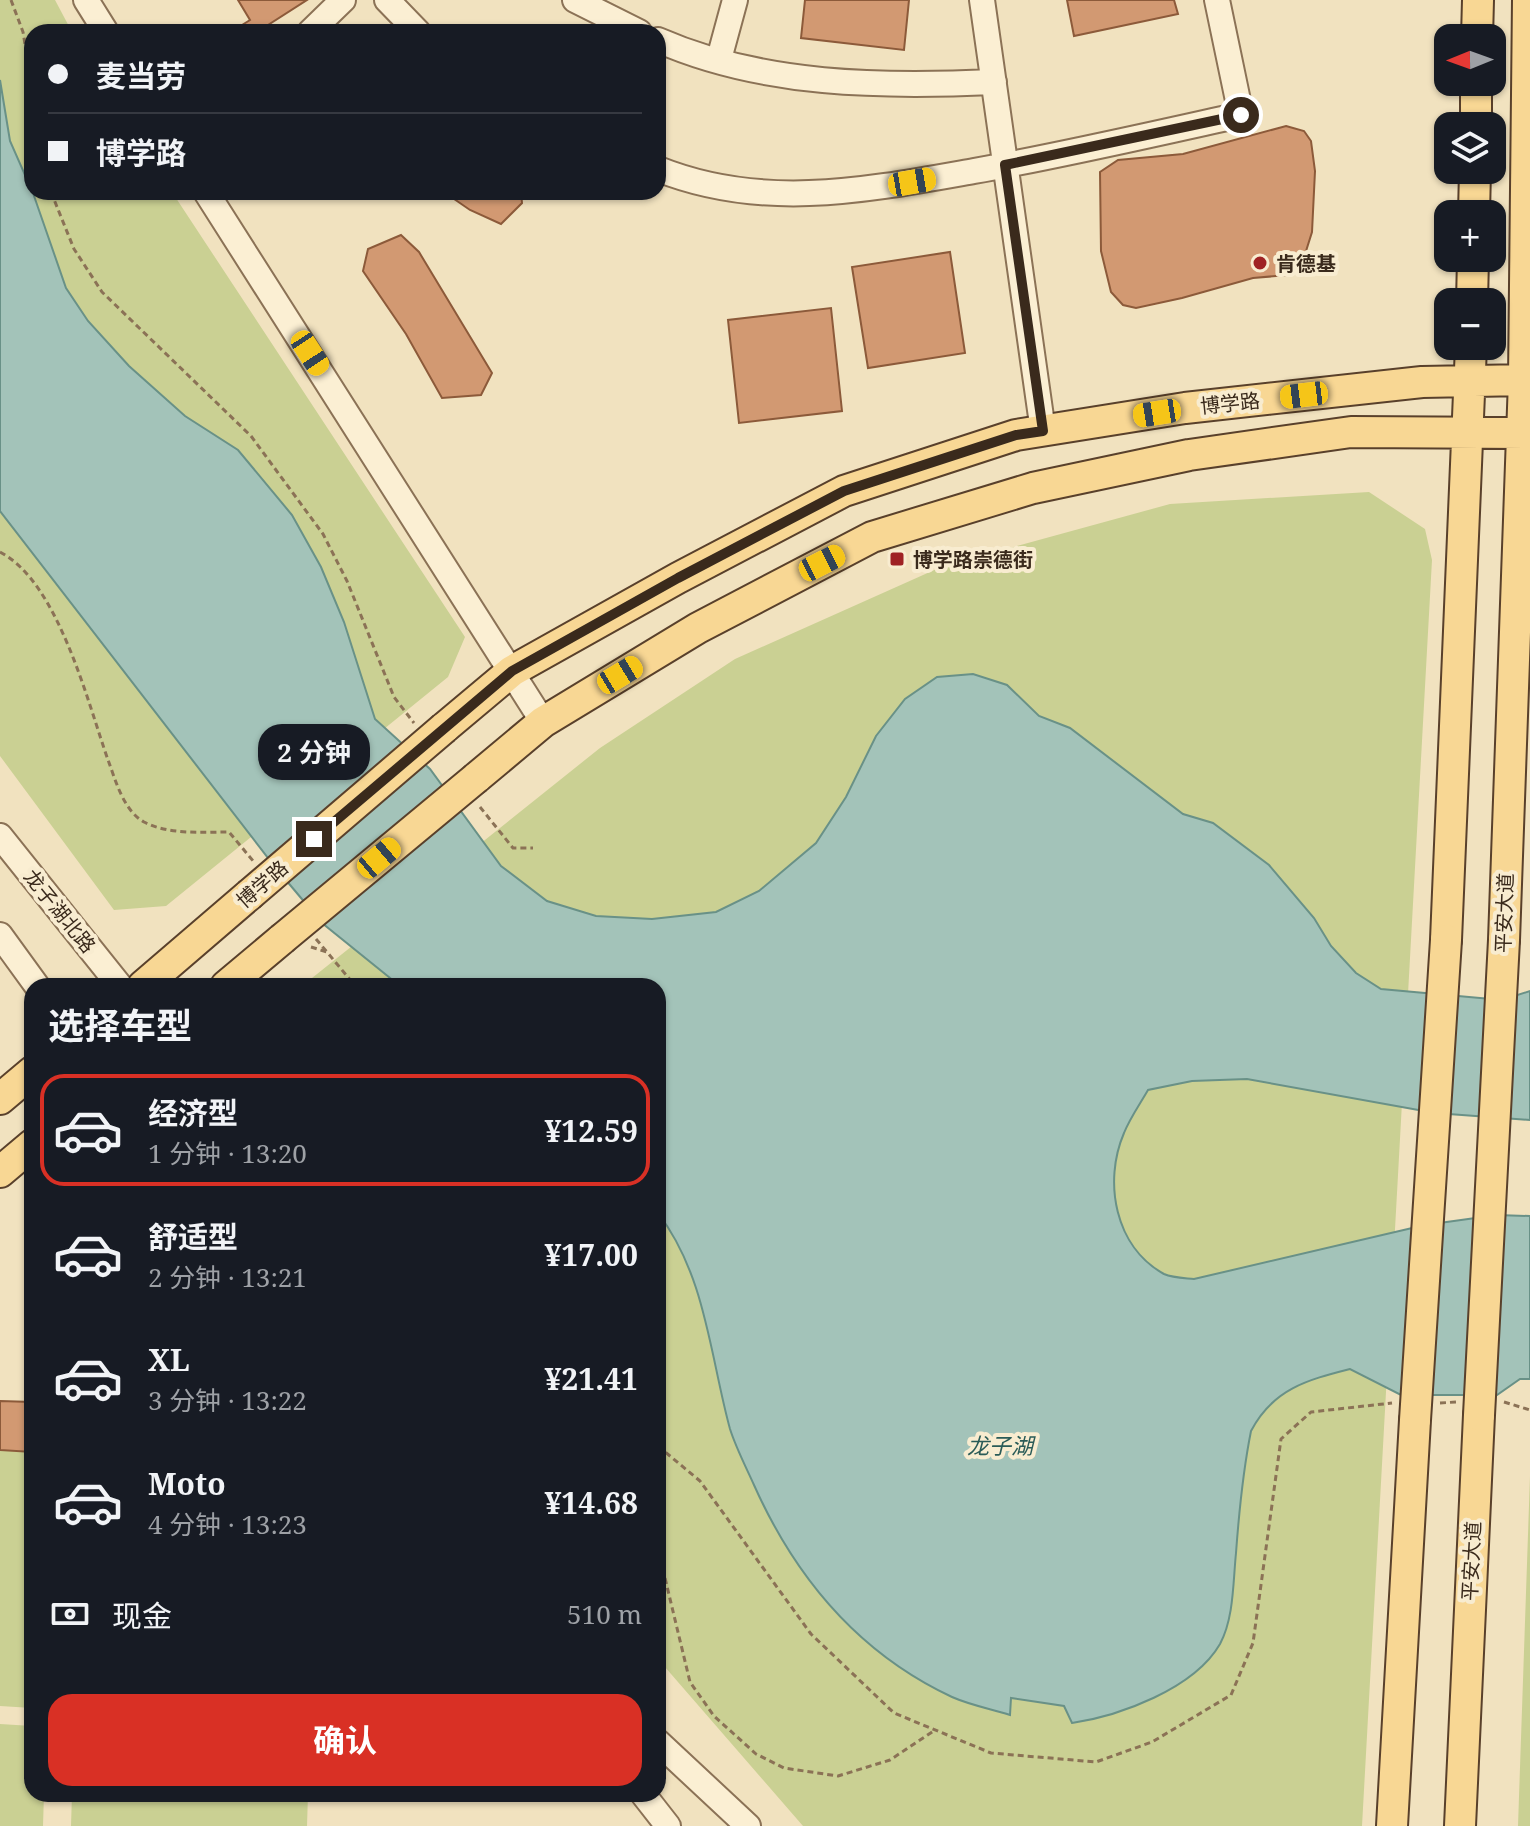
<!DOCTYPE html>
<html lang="zh">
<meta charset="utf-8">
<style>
:root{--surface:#171b24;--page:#20242c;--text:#f1f3f6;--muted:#9ea1a6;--line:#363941;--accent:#d93025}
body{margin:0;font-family:"Noto Serif","Noto Sans SC",serif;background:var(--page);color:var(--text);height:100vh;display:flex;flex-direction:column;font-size:30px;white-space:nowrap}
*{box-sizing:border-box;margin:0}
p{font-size:26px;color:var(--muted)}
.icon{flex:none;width:44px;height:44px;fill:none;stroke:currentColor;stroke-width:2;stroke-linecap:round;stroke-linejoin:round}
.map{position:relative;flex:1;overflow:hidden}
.details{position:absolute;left:24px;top:978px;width:642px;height:824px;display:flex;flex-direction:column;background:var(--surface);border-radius:24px;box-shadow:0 2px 6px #0004}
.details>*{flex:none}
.guide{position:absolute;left:24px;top:24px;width:642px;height:176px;border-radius:24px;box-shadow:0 2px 6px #0004;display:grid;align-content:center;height:176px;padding:0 24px;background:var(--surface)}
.needle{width:52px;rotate:269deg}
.controls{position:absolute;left:1434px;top:24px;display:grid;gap:16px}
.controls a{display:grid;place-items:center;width:72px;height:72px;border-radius:16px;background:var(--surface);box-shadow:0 2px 6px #0004;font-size:40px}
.end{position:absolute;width:36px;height:36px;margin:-18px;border:10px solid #3a2a1c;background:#fff;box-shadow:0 0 0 4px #fff}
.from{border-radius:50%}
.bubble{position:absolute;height:56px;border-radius:24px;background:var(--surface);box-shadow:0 2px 6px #0004;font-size:26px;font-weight:700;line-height:56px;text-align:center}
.car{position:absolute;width:24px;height:48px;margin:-24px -12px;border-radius:10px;box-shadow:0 0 6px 2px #0007;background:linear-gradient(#f5c518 24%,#345 0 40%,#f5c518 0 76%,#345 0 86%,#f5c518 0)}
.guide b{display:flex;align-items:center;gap:28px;height:76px;font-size:30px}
.guide b+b{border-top:2px solid var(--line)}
.guide i{width:20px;height:20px;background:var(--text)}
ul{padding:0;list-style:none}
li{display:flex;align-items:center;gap:24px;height:112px;margin:0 16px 12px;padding:0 8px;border:4px solid transparent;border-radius:24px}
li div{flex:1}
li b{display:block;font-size:30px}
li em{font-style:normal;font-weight:700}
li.current{border-color:var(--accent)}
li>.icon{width:72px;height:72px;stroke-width:1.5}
h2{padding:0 24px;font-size:36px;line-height:96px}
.pay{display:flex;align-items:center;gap:20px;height:88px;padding:0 24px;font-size:30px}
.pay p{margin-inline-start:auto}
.action{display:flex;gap:16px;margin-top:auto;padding:16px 24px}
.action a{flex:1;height:92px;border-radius:24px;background:var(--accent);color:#fff;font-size:32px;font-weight:700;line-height:92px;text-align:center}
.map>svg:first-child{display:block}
.green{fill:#cad093}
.water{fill:#a3c3b9;stroke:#699187;stroke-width:2}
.building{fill:#d29972;stroke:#8c5a3a;stroke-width:2}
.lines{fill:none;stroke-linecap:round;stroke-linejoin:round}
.minor-casing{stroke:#8b7256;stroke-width:28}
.major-casing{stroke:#59402b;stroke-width:34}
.path{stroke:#8b7256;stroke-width:3;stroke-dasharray:6 4;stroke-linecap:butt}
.minor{stroke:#fbefd3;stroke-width:24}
.major{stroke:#f8d794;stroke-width:30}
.major-bridge-casing{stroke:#59402b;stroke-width:34;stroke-linecap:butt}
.major-bridge{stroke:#f8d794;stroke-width:30}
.route{stroke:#3a2a1c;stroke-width:10}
.poi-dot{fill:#9f2224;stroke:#f8ecd0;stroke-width:3}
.labels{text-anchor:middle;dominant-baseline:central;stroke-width:8;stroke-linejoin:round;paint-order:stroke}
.poi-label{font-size:20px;font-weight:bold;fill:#3a2a1c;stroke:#f8ecd0;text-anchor:start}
.street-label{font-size:20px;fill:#3a2a1c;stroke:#f8ecd0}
.water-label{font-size:22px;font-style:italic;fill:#2a5b57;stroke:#f8ecd0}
</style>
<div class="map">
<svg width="1530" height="1826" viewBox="0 0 1530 1826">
<rect width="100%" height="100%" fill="#f1e2bf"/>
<path class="green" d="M0,0H55L72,32H32V192H172L465,637L448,677L166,906L114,910L0,756Z
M1369,492L1425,529L1432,560L1362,1826H803L658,1659V986H302L600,748L735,659L941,567L1170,504Z
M0,1449L32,1450V1708L0,1706Z
M1530,1476V1826H1518Z
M0,1724L32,1726V1794H44L43,1826H0Z
M72,1794H308L307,1826H71Z"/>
<path class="water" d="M0,80L10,141L33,193L66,288L88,321L129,366L185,416L238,450L292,515L321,567L344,622L375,719L430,769L501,866L547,901L596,916L652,919L716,912L759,891L816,843L846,797L876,736L905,699L937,677L973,674L1007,685L1039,716L1070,728L1183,814L1213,823L1269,865L1314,918L1331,946L1356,973L1381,989L1502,1000L1530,991V1120L1435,1113L1247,1079L1192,1081L1148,1090C1140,1104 1130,1118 1124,1133C1103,1182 1115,1247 1164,1274C1173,1278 1185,1278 1194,1279L1425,1225L1497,1215L1530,1216V1379H1520L1497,1395H1401L1350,1369C1307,1380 1273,1389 1251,1431C1243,1471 1239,1512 1236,1553C1233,1582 1234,1618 1220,1644C1194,1689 1119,1716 1072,1723L1064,1706L1011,1698L1010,1715C991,1709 970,1705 952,1697C858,1653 796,1579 754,1485C746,1467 736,1448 730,1429C710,1356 706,1276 658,1213V986H400L322,923L275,867L0,511Z"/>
<path class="building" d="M238,0H307L257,32H231L250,20Z
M805,0H909L904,50L801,38Z
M1067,0H1174L1178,14L1074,36Z
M1286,126L1304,131L1311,141L1315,171L1312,232L1301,267L1288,275L1253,278L1182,298L1136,308L1123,305L1111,292L1101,251L1100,172L1118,160L1183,154Z
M444,192H521L522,203L501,224L470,210Z
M401,235L419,252L492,373L481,395L442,398L406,334L363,271L368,249Z
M950,252L965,353L868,368L852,267Z
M831,308L842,411L739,423L728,320Z
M0,1401L32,1402V1452L0,1450Z"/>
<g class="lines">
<defs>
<path id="minor" d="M86,0L106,32
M387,0L418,32
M575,0L639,32
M982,0L1043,431
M310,32L343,0
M658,40C763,86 882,87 994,82
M719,59L735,0
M658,169C763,211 867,190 974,171C1064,155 1153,134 1241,115L1217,0
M206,192L543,722
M0,836L120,986
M0,935L37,986
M658,1742L748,1826
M643,1794L668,1826"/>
<path id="major" d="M1477,38L1478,0
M1476,126V82
M1474,214L1475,170
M1472,302L1473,258
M444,728L512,671L678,578L844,491L1016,435L1185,408L1422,382L1530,380
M476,778L543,722L698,628L872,537L1033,488L1189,455L1351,432L1530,433
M1446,940L1471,346
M1504,940L1524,380L1528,0
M143,986L249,895
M226,986L282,939
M0,1099L32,1072
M0,1172L32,1145
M1392,1826L1415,1420
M1460,1826L1479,1415"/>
</defs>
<use href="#minor" class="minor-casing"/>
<use href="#major" class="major-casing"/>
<path class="path" d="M11,0L23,32L32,86
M51,192L74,249L102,292L251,436L323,534L347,581L394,697L414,723
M0,552C58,582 87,700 108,760C116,781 123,810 144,822C169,835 202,832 229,832L254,862
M480,807L513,848H533
M316,939L327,952
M311,947L327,952L352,982L351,986
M1504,1402L1530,1410
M1440,1403L1456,1402
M658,1446L700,1481L811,1634L894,1713L991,1753L1096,1762L1152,1742L1231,1695L1253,1643L1281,1439L1311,1412L1392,1403
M658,1549L690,1682L714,1716L756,1754L784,1768L838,1776L890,1760L935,1730"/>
<use href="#minor" class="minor"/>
<use href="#major" class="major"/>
<defs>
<path id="major-bridge" d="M249,895L444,728
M282,939L476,778
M1479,1415L1504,940
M1415,1420L1446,940"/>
</defs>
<use href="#major-bridge" class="major-bridge-casing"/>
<use href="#major-bridge" class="major-bridge"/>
</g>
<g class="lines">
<path class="route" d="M314,839L512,671L678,578L844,491L1016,435L1043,431L1005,165L1241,115"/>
</g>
<g class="poi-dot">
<circle cx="1260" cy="263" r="8"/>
<rect x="889" y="551" width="16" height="16" rx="4"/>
</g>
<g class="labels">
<g class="poi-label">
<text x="1276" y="263">肯德基</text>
<text x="913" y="559">博学路崇德街</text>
</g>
<g class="street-label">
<text transform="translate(1230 403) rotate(-6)">博学路</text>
<text transform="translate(262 884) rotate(-41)">博学路</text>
<text transform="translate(60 911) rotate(51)">龙子湖北路</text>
<text transform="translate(1504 913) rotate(-88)">平安大道</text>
<text transform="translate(1471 1561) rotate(-87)">平安大道</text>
</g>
<g class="water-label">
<text x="1000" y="1445">龙子湖</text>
</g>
</g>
</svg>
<div class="controls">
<a><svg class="needle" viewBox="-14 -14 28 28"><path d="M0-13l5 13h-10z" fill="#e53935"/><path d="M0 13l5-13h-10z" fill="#9ea1a6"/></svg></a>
<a><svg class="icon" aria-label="layers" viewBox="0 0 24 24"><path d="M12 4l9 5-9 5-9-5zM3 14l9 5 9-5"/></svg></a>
<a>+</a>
<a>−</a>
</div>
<i class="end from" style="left:1241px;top:115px"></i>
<i class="end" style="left:314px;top:839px"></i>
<div class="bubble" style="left:258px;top:724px;width:112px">2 分钟</div>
<i class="car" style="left:912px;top:182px;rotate:80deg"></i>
<i class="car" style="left:310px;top:353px;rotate:147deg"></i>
<i class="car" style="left:1304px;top:395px;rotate:263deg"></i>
<i class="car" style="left:1157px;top:413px;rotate:261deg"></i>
<i class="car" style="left:822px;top:563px;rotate:63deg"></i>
<i class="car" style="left:620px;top:675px;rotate:59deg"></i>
<i class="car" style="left:379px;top:858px;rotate:50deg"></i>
<div class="guide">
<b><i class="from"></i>麦当劳</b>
<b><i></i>博学路</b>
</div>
<section class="details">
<h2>选择车型</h2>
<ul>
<li class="current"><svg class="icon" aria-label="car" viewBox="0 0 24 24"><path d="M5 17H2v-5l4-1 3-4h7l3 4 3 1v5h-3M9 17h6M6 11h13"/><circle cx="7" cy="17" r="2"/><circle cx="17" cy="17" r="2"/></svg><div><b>经济型</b><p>1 分钟 · 13:20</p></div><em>¥12.59</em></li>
<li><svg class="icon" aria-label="car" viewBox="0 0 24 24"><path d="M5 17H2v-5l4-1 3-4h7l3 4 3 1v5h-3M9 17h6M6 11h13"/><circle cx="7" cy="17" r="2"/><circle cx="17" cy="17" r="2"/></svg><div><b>舒适型</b><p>2 分钟 · 13:21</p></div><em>¥17.00</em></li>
<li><svg class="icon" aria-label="car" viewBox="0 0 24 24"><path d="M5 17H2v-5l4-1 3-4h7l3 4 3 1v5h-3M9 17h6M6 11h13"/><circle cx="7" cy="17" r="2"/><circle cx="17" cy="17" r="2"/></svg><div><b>XL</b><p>3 分钟 · 13:22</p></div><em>¥21.41</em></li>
<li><svg class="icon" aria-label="car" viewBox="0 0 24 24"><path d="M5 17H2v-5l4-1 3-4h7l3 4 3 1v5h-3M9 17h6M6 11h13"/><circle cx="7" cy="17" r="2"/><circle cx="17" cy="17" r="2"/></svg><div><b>Moto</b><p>4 分钟 · 13:23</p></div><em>¥14.68</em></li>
</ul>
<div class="pay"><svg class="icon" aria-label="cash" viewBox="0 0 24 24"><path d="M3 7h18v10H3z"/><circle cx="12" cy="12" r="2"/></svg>现金<p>510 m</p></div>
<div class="action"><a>确认</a></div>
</section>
</div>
